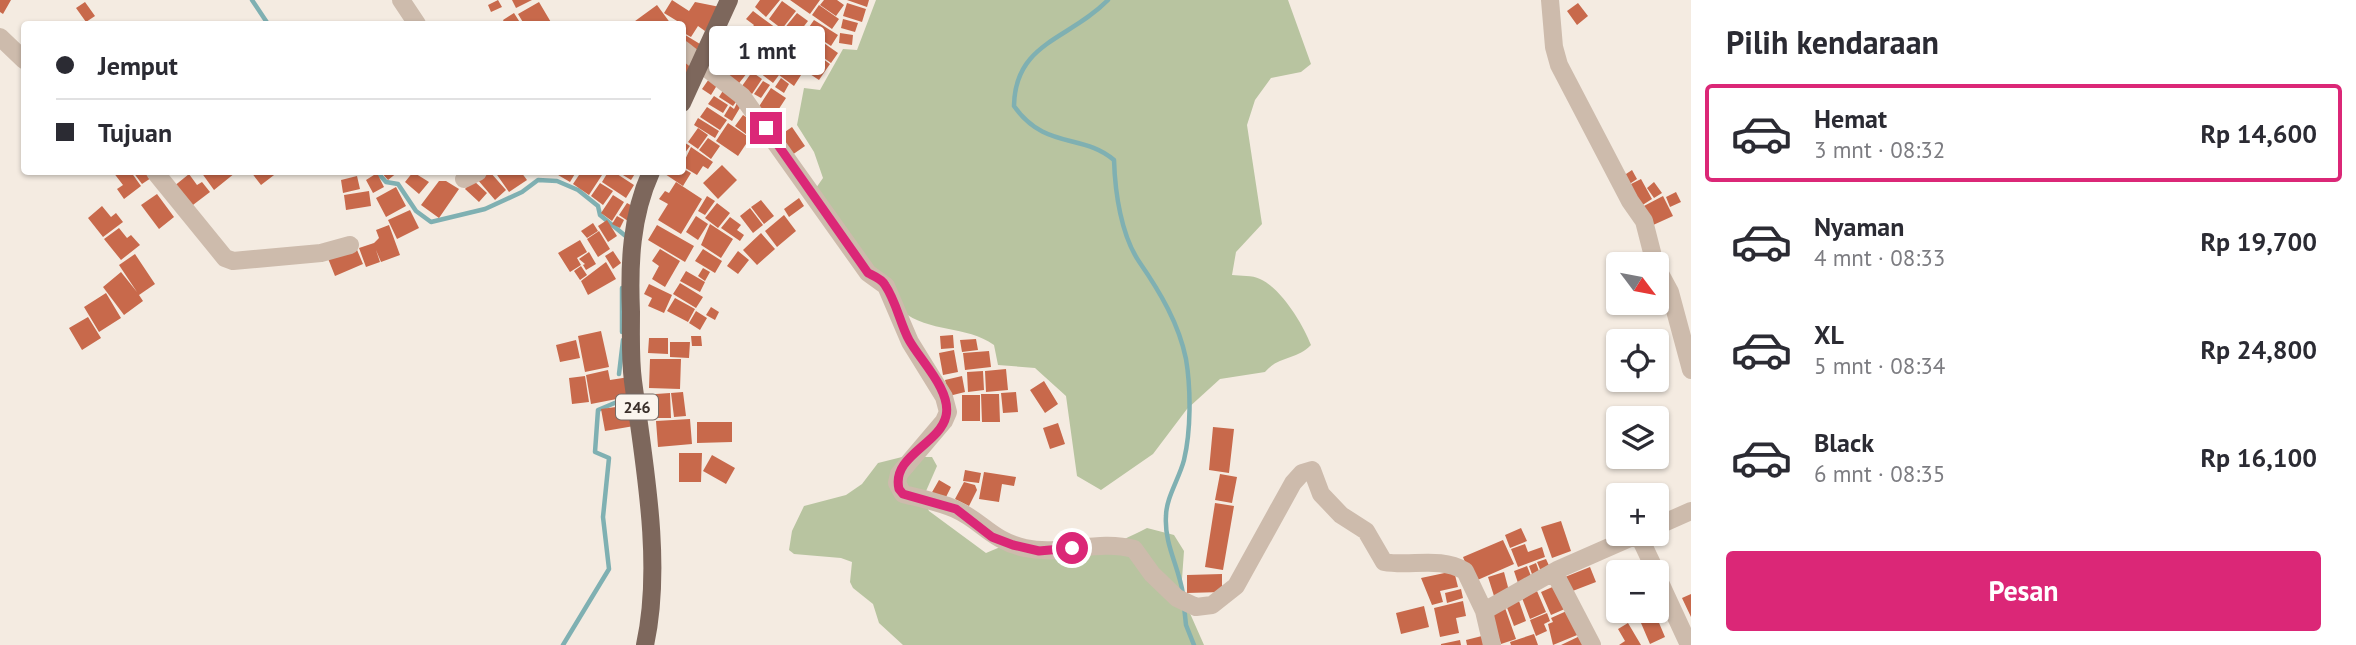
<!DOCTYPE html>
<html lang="id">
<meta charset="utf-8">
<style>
:root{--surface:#fff;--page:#f2f2f3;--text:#2b2b33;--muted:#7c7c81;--line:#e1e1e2;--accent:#db2777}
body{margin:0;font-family:"PT Sans",sans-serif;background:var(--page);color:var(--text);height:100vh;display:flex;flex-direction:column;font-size:26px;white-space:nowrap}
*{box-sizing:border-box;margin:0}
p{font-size:23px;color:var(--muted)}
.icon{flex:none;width:38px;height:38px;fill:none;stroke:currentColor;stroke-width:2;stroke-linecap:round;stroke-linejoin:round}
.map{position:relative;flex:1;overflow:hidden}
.sheet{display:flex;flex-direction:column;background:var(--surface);width:665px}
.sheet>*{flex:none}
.top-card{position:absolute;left:21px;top:21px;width:665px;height:154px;border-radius:7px;box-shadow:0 2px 5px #0004;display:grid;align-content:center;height:154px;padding:0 35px;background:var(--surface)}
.needle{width:46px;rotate:122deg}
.buttons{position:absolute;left:1606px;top:252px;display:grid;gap:14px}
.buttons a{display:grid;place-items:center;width:63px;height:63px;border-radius:7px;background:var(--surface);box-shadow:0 2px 5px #0004;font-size:35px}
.end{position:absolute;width:32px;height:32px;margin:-16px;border:9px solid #db2777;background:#fff;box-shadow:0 0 0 4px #fff}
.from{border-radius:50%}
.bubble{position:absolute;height:49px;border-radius:7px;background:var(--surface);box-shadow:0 2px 5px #0004;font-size:23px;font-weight:800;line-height:49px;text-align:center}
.top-card b{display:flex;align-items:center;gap:24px;height:66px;font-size:26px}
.top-card b+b{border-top:2px solid var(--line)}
.top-card i{width:18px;height:18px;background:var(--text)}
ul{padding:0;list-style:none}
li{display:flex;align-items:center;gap:21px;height:98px;margin:0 14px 10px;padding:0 21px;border:4px solid transparent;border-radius:7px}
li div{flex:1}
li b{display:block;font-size:26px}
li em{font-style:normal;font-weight:800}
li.current{border-color:var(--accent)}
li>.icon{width:63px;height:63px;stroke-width:1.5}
h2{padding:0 35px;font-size:32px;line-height:84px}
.primary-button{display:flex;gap:14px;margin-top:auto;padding:14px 35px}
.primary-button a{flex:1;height:80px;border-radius:7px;background:var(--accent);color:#fff;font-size:28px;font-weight:800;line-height:80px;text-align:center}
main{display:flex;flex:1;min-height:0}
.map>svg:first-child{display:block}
.green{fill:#b8c4a0}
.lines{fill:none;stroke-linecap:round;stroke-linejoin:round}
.stream{stroke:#7fb0b2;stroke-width:4.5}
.building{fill:#c8694b}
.minor{stroke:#cdbbac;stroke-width:18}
.major{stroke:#7d675c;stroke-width:18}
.route{stroke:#db2777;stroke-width:9}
.labels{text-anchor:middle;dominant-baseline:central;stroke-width:7;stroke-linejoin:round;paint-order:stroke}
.shield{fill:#fbf5ee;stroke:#756b66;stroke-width:2}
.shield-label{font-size:16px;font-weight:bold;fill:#3b302b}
</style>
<main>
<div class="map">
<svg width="1691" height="645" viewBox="0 0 1691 645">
<rect width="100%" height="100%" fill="#f4ebe1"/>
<path class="green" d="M876,0H1288L1311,64L1301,72L1271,78L1255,100L1247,125L1262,224L1236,252L1232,275C1241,276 1252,275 1260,279C1281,288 1303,324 1311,345C1297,360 1278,356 1265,372L1220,379L1187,409L1153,454L1101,490L1077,476L1066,396L1035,368L998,365L994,345C966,325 929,333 902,311L816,188L823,178L814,152L797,125L804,88L820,90L843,49L857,50Z
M902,457H932L937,466L923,498L929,511L986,553L1005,545C1064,573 1094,554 1147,528L1174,535L1184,551L1181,593L1204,645H903L879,623L873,604L853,588L850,582L852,562L841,558L794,554L789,550L792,531L804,506L846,495L862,484L878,463Z"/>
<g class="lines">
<path class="stream" d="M252,0L268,24
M1108,0C1069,40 1015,42 1014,106C1045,150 1083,133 1114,160C1115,192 1121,236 1140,263C1160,292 1179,324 1186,359C1191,389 1191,431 1184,460C1179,479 1166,498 1166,516C1164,544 1179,567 1183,594
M377,172L386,182L398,184L416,211L431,222L485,209L522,192L538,180L557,181L578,190L598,206L600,215L628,238
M622,288V332
M619,374L623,340
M1184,606L1186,625L1194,645
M563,645L609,569L603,517L609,458L595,452L598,410L617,402"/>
</g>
<path class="building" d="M0,0H11L3,14L0,12Z
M498,0L502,7L491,12L488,5Z
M512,0H532L516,8Z
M672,0L689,11L695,2L720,7L705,31L698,26L691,37L682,32V24L664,13Z
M760,0H780L766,17L755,7Z
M790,0H820L810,14Z
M824,0H837L844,5L836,16L820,5Z
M847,0H869L867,7Z
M782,1L796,11L782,29L769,19Z
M85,2L95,16L86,22L76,8Z
M539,2L552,24H524L518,14Z
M847,3L866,9L862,22L843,16Z
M1578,3L1588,16L1577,25L1567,11Z
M657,5L671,24H631Z
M819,5L839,19L832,29L812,15Z
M753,11L776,28L763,46L747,34L754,25L746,19Z
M514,13L521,24H505L503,20Z
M797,13L808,21L794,39L783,30Z
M843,19L858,23L855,32L841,28Z
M814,20L838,35L831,46L807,30Z
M804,29L838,53L831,63L797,39Z
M776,32L784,38L775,50L767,44Z
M682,33L700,44L694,54L682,47Z
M743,33L761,47L749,63L731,49Z
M840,33L853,35L852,45L839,43Z
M796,40L830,64L819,80L784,57Z
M760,53L771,61L777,53L803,72L794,86L779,75L773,83L751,66Z
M733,55L751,68L736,87L723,77L728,70L724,67Z
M682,60H695L682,81Z
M752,72L762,79L752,94L742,86Z
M711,76L719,82L711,95L702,89Z
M781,78L789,84L784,93L775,87Z
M763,81L770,85L761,98L754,94Z
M771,88L786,98L773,118L758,108Z
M724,89L739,98L733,106L719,97Z
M714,96L728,105L723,113L708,104Z
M737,103L741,106L732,121L724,116L730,106L734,109Z
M707,107L727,120L720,130L700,117Z
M743,115L762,128L754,140L735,126Z
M698,118L719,131L715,138L694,125Z
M728,123L750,138L738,156L716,141Z
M792,127L805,146L792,155L779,136Z
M698,128L708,135L698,149L688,142Z
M708,138L720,146L711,159L699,150Z
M682,141L690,146L682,157Z
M691,147L713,162L708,169L703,166L697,175L682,166Z
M722,165L737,180L718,199L703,183Z
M682,168L691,173L683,186L665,174L682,172Z
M1632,170L1637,179L1628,185L1623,176Z
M113,172H131L141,186L124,199L117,189L123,185Z
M133,172H150L154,176L142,184Z
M201,172H234L235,173L214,190Z
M251,172H278L261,185Z
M381,172H398L388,180Z
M413,172L429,182L419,194L405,182Z
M486,172H490L506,190L495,200L477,179Z
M495,172H521L527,180L509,192Z
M553,172H576L570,182Z
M581,172H604L589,195L573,184Z
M608,172H614L634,185L626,198L602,182Z
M618,172H636L631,180Z
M377,173L384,187L373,193L366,180Z
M189,174L197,185L202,182L210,192L189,208L173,187Z
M357,176L360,189L343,193L341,180Z
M1641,179L1652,199L1641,206L1629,185Z
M473,180L487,193L479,202L465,189Z
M439,181H446L459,189L439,218L421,205Z
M676,182L702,199L681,234L658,220L668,204L659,199L665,191L669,193Z
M1654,182L1662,193L1654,198L1647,188Z
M600,183L613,191L603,205L591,196Z
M396,187L406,206L386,217L376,198Z
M369,191L371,206L346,210L344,195Z
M1676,192L1681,202L1670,207L1666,197Z
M157,194L174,217L159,229L141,205Z
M613,195L624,202L612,221L601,213Z
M707,196L715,201L705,215L698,211Z
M1663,196L1673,216L1651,226L1642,207Z
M799,198L804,206L789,217L784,209Z
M761,200L774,216L764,224L751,207Z
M627,203L636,208L631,223L619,215Z
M717,203L730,213L718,228L705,218Z
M102,206L111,217L116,213L123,222L103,237L88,218Z
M750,208L763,225L753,233L740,216Z
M410,210L419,228L397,239L388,220Z
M784,215L796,231L777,247L765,231Z
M617,216L624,220L620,228L612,224Z
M696,216L708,224L698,240L686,232Z
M730,217L741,225L737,230L744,235L740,241L721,228Z
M607,220L617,236L608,242L598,226Z
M593,223L598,231L587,238L581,231Z
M710,224L733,239L721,258L701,245Z
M389,225L400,255L381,262L376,250L380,262L366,267L359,248L374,243L379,238L376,230Z
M657,225L694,246L685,262L648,240Z
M119,228L127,238L131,235L140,245L121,260L104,239Z
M599,231L610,249L598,257L587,239Z
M761,233L775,249L757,265L743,250Z
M580,240L587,252L577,258L581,265L570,272L558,253Z
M355,245L363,264L335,276L327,256Z
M660,249L680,261L665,287L652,279L659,266L652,261Z
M703,249L722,261L715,273L695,261Z
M613,251L621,263L613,269L605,256Z
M738,251L749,260L738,274L727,266Z
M589,252L596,264L586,270L583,265L585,264L579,259Z
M135,254L155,284L139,295L143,301L124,315L103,287L121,272L137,292L119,265Z
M606,262L616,279L588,295L581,281Z
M581,266L587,275L580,280L574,271Z
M703,268L710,272L705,281L698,276Z
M686,271L705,282L700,292L680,281Z
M680,283L703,297L696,308L673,294Z
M649,284L672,295L664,313L648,306L652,298L644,294Z
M106,293L121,318L99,332L84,307Z
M675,298L695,309L688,322L667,311Z
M711,307L719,312L715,320L706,315Z
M696,311L707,318L700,330L689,323Z
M88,317L101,338L82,350L69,328Z
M601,331L609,367L585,372L578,336Z
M953,335L954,348L941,349L940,336Z
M691,336H701L702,346H692Z
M649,338H668V354L648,353Z
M976,339L978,350L962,352L960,340Z
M576,340L580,358L560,362L556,345Z
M670,342H690L689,358L670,357Z
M954,350L958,372L943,375L939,353Z
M989,351L991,367L965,370L963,353Z
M650,359H681L680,389L649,388Z
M1006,369L1008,390L986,392L985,371Z
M608,370L610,380L629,377L632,396L591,404L586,375Z
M983,371L984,390L968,392L967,372Z
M585,376L589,402L572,404L569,378Z
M962,376L965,392L949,396L945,380Z
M1044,381L1058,404L1045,413L1030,390Z
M683,392L686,416L674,417L671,393Z
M1016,392L1018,412L1003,413L1001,393Z
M670,393L671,418H657L656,394Z
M981,394H999L1000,422H982Z
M962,395H980V421H962Z
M631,405L634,426L605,431L601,409Z
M690,419L692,444L658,447L656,421Z
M697,422H732V442L697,443Z
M1058,423L1065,444L1050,449L1043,428Z
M1213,427L1234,429L1229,473L1209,470Z
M679,453H702L701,482H679Z
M712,455L735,468L726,484L703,471Z
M965,470L981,473L979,483L963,481Z
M984,472L1016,477L1014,486L1002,484L999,502L979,499Z
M1220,474L1237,477L1232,503L1215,500Z
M939,480L951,487L944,501L931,494Z
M964,482L975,485L977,490L969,506L955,499Z
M1215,503L1234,506L1223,570L1205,567Z
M1561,521L1571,551L1552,558L1541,527Z
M1521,528L1527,541L1510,548L1505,535Z
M1503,540L1514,564L1473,582L1463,557Z
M1525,544L1528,552L1542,547L1545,557L1518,567L1511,549Z
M1546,559L1551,570L1542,574L1537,562Z
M1536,563L1540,574L1533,577L1529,566Z
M1527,566L1533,581L1519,586L1514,571Z
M1590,567L1596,582L1570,592L1565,577Z
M1454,571L1458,587L1440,591L1443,602L1432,605L1421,578Z
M1504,572L1509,591L1494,596L1488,577Z
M1222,574V592L1187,593V575Z
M1557,585L1567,608L1551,615L1541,592Z
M1461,589L1463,598L1447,603L1445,593Z
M1537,591L1546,612L1530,619L1522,598Z
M1691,594V617L1682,598Z
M1463,601L1466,616L1456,618L1459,633L1440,637L1434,608Z
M1519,601L1526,621L1514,626L1506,605Z
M1504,605L1516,639L1501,644L1489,610Z
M1424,606L1429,627L1401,634L1396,613Z
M1571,609L1582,633L1553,645L1548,624L1553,622L1551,618Z
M1654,611L1665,637L1650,644L1638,616Z
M1547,613L1550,621L1544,624L1547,631L1536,636L1530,620Z
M1628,623L1641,645H1619L1625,641L1618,629Z
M1534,634L1538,645H1511L1510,642Z
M1584,634L1588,645H1561Z
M1482,636L1484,645H1467L1466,640Z
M1460,640L1461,645H1441V644Z"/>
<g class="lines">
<path class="minor" d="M401,0L417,24
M1550,0L1554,47L1559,65L1630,201L1644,221L1655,264
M0,37L24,60
M682,49L742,96L868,273L886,286L910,342L944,397L948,412L944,421L899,474L897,483L903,494C919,498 939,502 955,509C982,521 992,541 1025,548C1061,556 1098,539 1134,549L1152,574L1177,598L1196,607L1212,605L1236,586L1293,483L1302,473L1312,470L1321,494L1341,515L1366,531L1384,562C1411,567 1439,556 1465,571L1484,611L1492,645
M155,172L225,258L233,261L321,253L350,245
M464,179L478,172
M1657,268L1670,292L1691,370
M1657,526L1691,511
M1638,534L1656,572
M1554,572L1592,645
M1657,576L1689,645
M1484,611L1557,570L1639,534"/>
<path class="major" d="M682,103L729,0
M645,645C663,564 644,463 633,381C630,358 631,335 631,312C629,264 631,216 651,172"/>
</g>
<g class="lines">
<path class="route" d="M766,128L868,273C874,276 882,279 885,285C896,301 900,323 909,340C920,360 952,391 946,416C940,444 891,456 899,489L903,494L956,509L992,537L1013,545L1039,551L1072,548"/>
</g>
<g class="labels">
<rect class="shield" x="616" y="394.5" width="42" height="25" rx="5"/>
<g class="shield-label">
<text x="637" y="407">246</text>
</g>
</g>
</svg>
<div class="buttons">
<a><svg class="needle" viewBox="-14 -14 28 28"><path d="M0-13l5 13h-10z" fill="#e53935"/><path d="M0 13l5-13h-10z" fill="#7c7c81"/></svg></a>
<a><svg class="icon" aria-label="locate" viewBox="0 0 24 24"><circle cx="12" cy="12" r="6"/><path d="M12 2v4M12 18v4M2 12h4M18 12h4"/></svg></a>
<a><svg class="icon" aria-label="layers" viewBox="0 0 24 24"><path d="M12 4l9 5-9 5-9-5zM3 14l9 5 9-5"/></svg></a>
<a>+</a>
<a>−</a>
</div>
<i class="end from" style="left:1072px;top:548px"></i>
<i class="end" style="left:766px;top:128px"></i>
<div class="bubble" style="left:709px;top:26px;width:116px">1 mnt</div>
<div class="top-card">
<b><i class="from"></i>Jemput</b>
<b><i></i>Tujuan</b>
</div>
</div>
<section class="sheet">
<h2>Pilih kendaraan</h2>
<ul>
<li class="current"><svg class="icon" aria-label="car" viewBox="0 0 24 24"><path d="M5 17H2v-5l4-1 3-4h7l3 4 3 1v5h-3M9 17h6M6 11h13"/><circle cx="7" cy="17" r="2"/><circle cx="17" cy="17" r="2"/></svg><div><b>Hemat</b><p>3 mnt · 08:32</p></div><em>Rp 14,600</em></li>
<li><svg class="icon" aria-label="car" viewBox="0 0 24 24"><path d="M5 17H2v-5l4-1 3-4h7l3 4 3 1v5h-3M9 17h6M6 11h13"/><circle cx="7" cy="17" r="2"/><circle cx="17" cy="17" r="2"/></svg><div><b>Nyaman</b><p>4 mnt · 08:33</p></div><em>Rp 19,700</em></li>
<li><svg class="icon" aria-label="car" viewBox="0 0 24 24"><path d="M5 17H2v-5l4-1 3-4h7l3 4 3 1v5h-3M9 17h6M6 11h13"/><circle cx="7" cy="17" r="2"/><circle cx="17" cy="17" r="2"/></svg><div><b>XL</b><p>5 mnt · 08:34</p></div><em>Rp 24,800</em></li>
<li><svg class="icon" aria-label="car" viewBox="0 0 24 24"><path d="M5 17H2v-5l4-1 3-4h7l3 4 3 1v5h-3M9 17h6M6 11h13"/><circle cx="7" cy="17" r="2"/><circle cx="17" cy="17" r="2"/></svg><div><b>Black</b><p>6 mnt · 08:35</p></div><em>Rp 16,100</em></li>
</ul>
<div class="primary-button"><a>Pesan</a></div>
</section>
</main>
